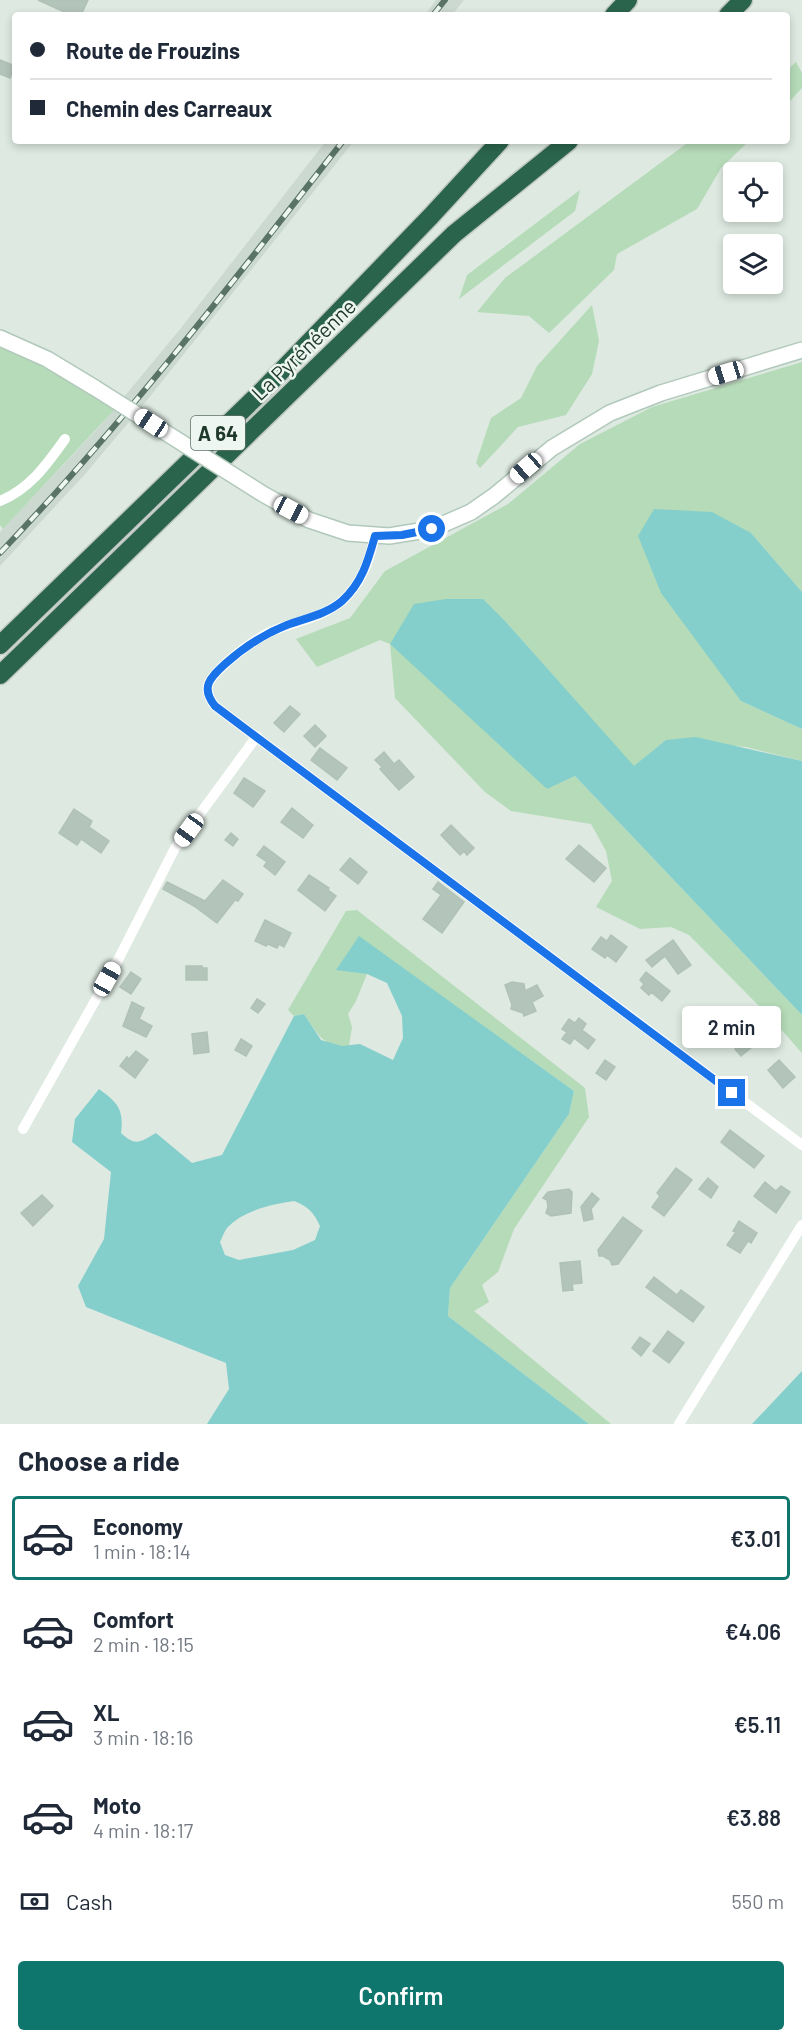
<!DOCTYPE html>
<meta charset="utf-8">
<style>
:root{--surface:#fff;--page:#f2f2f3;--text:#1f2937;--muted:#747a83;--line:#e0e1e3;--accent:#0f766e}
body{margin:0;font-family:Barlow,sans-serif;background:var(--page);color:var(--text);height:100vh;display:flex;flex-direction:column;font-size:22px;white-space:nowrap}
*{box-sizing:border-box;margin:0}
p{font-size:20px;color:var(--muted)}
.icon{flex:none;width:33px;height:33px;fill:none;stroke:currentColor;stroke-width:2;stroke-linecap:round;stroke-linejoin:round}
.map{position:relative;height:1424px;overflow:hidden}
.panel{display:flex;flex-direction:column;background:var(--surface);flex:1}
.panel>*{flex:none}
.hud{position:absolute;left:12px;top:12px;width:778px;height:132px;border-radius:6px;box-shadow:0 3px 9px #0003;display:grid;align-content:center;height:132px;padding:0 18px;background:var(--surface)}
.fabs{position:absolute;left:723px;top:162px;display:grid;gap:12px}
.fabs a{display:grid;place-items:center;width:60px;height:60px;border-radius:6px;background:var(--surface);box-shadow:0 3px 9px #0003;font-size:30px}
.end{position:absolute;width:27px;height:27px;margin:-14px;border:8px solid #1a73e8;background:#fff;box-shadow:0 0 0 3px #fff}
.from{border-radius:50%}
.bubble{position:absolute;height:42px;border-radius:6px;background:var(--surface);box-shadow:0 3px 9px #0003;font-size:20px;font-weight:600;line-height:42px;text-align:center}
.car{position:absolute;width:18px;height:36px;margin:-18px -9px;border-radius:8px;box-shadow:0 0 4px 2px #0007;background:linear-gradient(#fff 24%,#345 0 40%,#fff 0 76%,#345 0 86%,#fff 0)}
.hud b{display:flex;align-items:center;gap:21px;height:57px;font-size:22px}
.hud b+b{border-top:2px solid var(--line)}
.hud i{width:15px;height:15px;background:var(--text)}
ul{padding:0;list-style:none}
li{display:flex;align-items:center;gap:18px;height:84px;margin:0 12px 9px;padding:0 6px;border:3px solid transparent;border-radius:6px}
li div{flex:1}
li b{display:block;font-size:22px}
li em{font-style:normal;font-weight:600}
li.on{border-color:var(--accent)}
li>.icon{width:54px;height:54px;stroke-width:1.5}
h2{padding:0 18px;font-size:27px;line-height:72px}
.pay{display:flex;align-items:center;gap:15px;height:66px;padding:0 18px;font-size:22px}
.pay p{margin-inline-start:auto}
.button{display:flex;gap:12px;margin-top:auto;padding:12px 18px}
.button a{flex:1;height:69px;border-radius:6px;background:var(--accent);color:#fff;font-size:24px;font-weight:600;line-height:69px;text-align:center}
.map>svg:first-child{display:block}
.built{fill:#ccd9d0}
.green{fill:#b6dbb8}
.water{fill:#84cfcb;fill-rule:evenodd}
.building{fill:#b3c4ba;stroke:#b0c2b7;stroke-width:1.5}
.lines{fill:none;stroke-linecap:round;stroke-linejoin:round}
.secondary-casing{stroke:#b1c9bb;stroke-width:18}
.motorway-casing{stroke:#c0c7c4;stroke-width:21}
.minor{stroke:#fff;stroke-width:10}
.secondary{stroke:#fff;stroke-width:15}
.motorway{stroke:#2b644d;stroke-width:18}
.rail-casing{stroke:#597467;stroke-width:6}
.rail{stroke:#edf6f0;stroke-width:4;stroke-dasharray:11;stroke-linecap:butt}
.secondary-bridge-casing{stroke:#b1c9bb;stroke-width:18;stroke-linecap:butt}
.secondary-bridge{stroke:#fff;stroke-width:15}
.route{stroke:#1a73e8;stroke-width:8}
.labels{text-anchor:middle;dominant-baseline:central;stroke-width:5;stroke-linejoin:round;paint-order:stroke}
.shield{fill:#edf6f0;stroke:#5d7167;stroke-width:1.5}
.shield-label{font-size:20px;font-weight:bold;fill:#1f382c}
.street-label{font-size:21px;fill:#1f382c;stroke:#edf6f0}
</style>
<div class="map">
<svg width="802" height="1424" viewBox="0 0 802 1424">
<rect width="100%" height="100%" fill="#dde9e1"/>
<path class="built" d="M436,0H464L452,15H425Z
M326,141H354L144,404L86,473L0,566V532L100,426L181,328Z"/>
<path class="green" d="M796,62L802,73V88L788,103V69Z
M690,141H749L721,168L697,209L617,254L614,270L549,333L529,316L477,312L505,278Z
M580,190L575,211L459,299L467,275Z
M592,305L599,341L592,374L566,415L518,427L480,468L476,463L491,418L521,398L537,366Z
M0,345L29,357L115,409L3,529L0,525Z
M802,362V592L751,533L741,701L802,729V761L746,747L666,740L634,767L506,622L546,789L575,776L802,1015V1053L770,1017L689,935L671,927L640,929L596,907L612,881L606,851L591,824L511,811L485,792L395,698L390,644L380,640L317,667L296,639L350,618L385,571L508,504L580,444L652,407Z
M357,910L585,1088L589,1117L514,1229L498,1272L482,1285L489,1302L474,1311L611,1424H589L448,1316L450,1288L569,1114L574,1091L359,937L337,969L367,974L356,1001L348,1014L352,1027L349,1046C323,1048 317,1033 304,1014L294,1016L288,1010L346,911Z"/>
<path class="water" d="M654,509L712,512L751,533L802,592V729L741,701L661,593L638,536Z
M446,599H483L506,622L634,766L666,740L696,737L802,761V1015L575,776L547,789L390,644L414,604Z
M359,936L574,1091L569,1114L450,1288L448,1316L589,1424H207L229,1389L226,1363L86,1307L78,1286L104,1239L111,1172L72,1142L75,1119L99,1089C118,1103 124,1109 121,1133C136,1147 140,1142 156,1133L192,1163L222,1155L294,1016L304,1014L321,1040L342,1046L360,1044L393,1060L403,1038L402,1016L387,983L367,974L336,970ZM294,1201C308,1206 314,1213 320,1226L315,1240L293,1250L239,1260L225,1255L220,1242C222,1238 224,1232 227,1228C242,1211 272,1204 294,1201Z
M802,1371V1424H752Z"/>
<path class="building" d="M38,0H88L81,15H71Z
M0,60L15,66L10,78L0,74Z
M290,706L300,714L284,732L274,723Z
M315,725L326,736L315,747L304,736Z
M320,748L347,768L337,780L311,760Z
M384,752L394,764L399,760L414,777L399,790L380,769L382,767L375,760Z
M244,778L265,791L253,807L234,793Z
M292,808L313,825L303,838L281,822Z
M74,809L92,821L89,827L109,841L101,853L81,839L77,845L59,833Z
M451,825L474,848L467,855L464,851L460,855L441,835Z
M231,833L238,839L233,846L225,840Z
M579,845L606,868L594,882L566,859Z
M264,846L285,862L275,875L264,866L267,862L257,855Z
M350,858L367,872L358,884L340,870Z
M309,875L329,888L328,890L336,896L325,911L298,890Z
M223,880L243,894L238,901L235,900L217,923L194,906L163,889L167,882L205,901Z
M438,882L464,902L442,933L423,919L441,895L433,889Z
M265,920L291,933L284,947L279,944L277,948L268,944L266,946L255,941Z
M611,935L627,947L616,962L607,955L605,958L592,949L601,937L607,941Z
M673,940L691,965L678,974L665,956L652,967L646,960Z
M186,966H202V968H207V980H186Z
M131,972L141,979L131,994L120,987Z
M646,972L670,991L662,1001L651,992L649,995L641,988L644,984L640,980Z
M512,982L524,984L525,991L537,985L543,996L532,1002L536,1011L524,1016L523,1013L511,1009L512,1005L505,985Z
M257,999L265,1004L258,1013L251,1008Z
M132,1002L144,1008L139,1019L152,1026L146,1037L123,1026Z
M579,1018L586,1024L582,1030L595,1040L588,1049L574,1038L570,1044L562,1039L567,1032L562,1029L569,1019L575,1023Z
M703,1022L713,1029L700,1046L691,1039Z
M207,1032L209,1052L194,1054L192,1034Z
M241,1039L252,1046L246,1056L235,1050Z
M746,1040L752,1047L741,1056L735,1049Z
M136,1051L148,1060L135,1078L120,1066L127,1057L129,1059Z
M605,1060L615,1067L606,1080L596,1073Z
M779,1060L795,1077L783,1088L768,1070Z
M730,1130L764,1156L754,1168L721,1142Z
M676,1168L692,1180L664,1216L652,1207L660,1196L657,1193Z
M708,1178L718,1187L711,1198L699,1189Z
M765,1182L776,1191L781,1186L790,1192L776,1213L754,1196Z
M569,1189L572,1192L571,1213L551,1216L546,1213L548,1207L547,1200L543,1198L548,1192Z
M592,1193L599,1199L591,1209L593,1219L584,1221L581,1207Z
M42,1195L53,1206L33,1226L21,1213Z
M623,1217L642,1231L618,1264L612,1265L610,1260L603,1256H599L598,1250Z
M739,1221L757,1233L751,1243L748,1241L740,1253L727,1245L736,1232L733,1231Z
M580,1261L582,1283L572,1284L573,1290L563,1291L560,1263Z
M654,1277L677,1295L681,1290L704,1307L693,1322L646,1287Z
M668,1331L684,1343L669,1363L653,1351Z
M640,1337L650,1344L641,1356L632,1348Z"/>
<g class="lines">
<defs>
<path id="secondary" d="M0,338L47,359L95,388
M263,494L309,520L348,533L389,536L432,529L471,512L494,496L552,448L610,413L661,393L802,350"/>
<path id="motorway" d="M614,15L628,0
M728,15L743,0
M0,645L261,392L431,216L500,141
M0,675L454,234L569,141"/>
</defs>
<use href="#secondary" class="secondary-casing"/>
<use href="#motorway" class="motorway-casing"/>
<path class="minor" d="M0,501C30,489 47,464 65,439
M375,536C369,561 362,583 342,601C322,618 293,622 270,632C252,641 236,654 222,667C207,681 202,689 215,706L802,1145
M23,1129L118,960L175,848L257,736
M679,1424L802,1225"/>
<use href="#secondary" class="secondary"/>
<use href="#motorway" class="motorway"/>
<defs>
<path id="rail" d="M433,15L445,0
M0,553C124,423 233,282 343,141"/>
</defs>
<use href="#rail" class="rail-casing"/>
<use href="#rail" class="rail"/>
<defs>
<path id="secondary-bridge" d="M95,388L263,494"/>
</defs>
<use href="#secondary-bridge" class="secondary-bridge-casing"/>
<use href="#secondary-bridge" class="secondary-bridge"/>
</g>
<g class="lines">
<path class="route" d="M432,529L402,535L375,536C368,561 362,583 342,601C327,614 306,618 287,625C264,634 244,647 225,664C210,678 200,687 215,706L732,1093"/>
</g>
<g class="labels">
<rect class="shield" x="191" y="416" width="54" height="34" rx="4.5"/>
<g class="shield-label">
<text x="218" y="433">A 64</text>
</g>
<g class="street-label">
<text transform="translate(303 349) rotate(-44)">La Pyrénéenne</text>
</g>
</g>
</svg>
<div class="fabs">
<a><svg class="icon" aria-label="locate" viewBox="0 0 24 24"><circle cx="12" cy="12" r="6"/><path d="M12 2v4M12 18v4M2 12h4M18 12h4"/></svg></a>
<a><svg class="icon" aria-label="layers" viewBox="0 0 24 24"><path d="M12 4l9 5-9 5-9-5zM3 14l9 5 9-5"/></svg></a>
</div>
<i class="end from" style="left:432px;top:529px"></i>
<i class="end" style="left:732px;top:1093px"></i>
<div class="bubble" style="left:682px;top:1006px;width:99px">2 min</div>
<i class="car" style="left:726px;top:373px;rotate:253deg"></i>
<i class="car" style="left:151px;top:423px;rotate:303deg"></i>
<i class="car" style="left:526px;top:468px;rotate:229deg"></i>
<i class="car" style="left:291px;top:510px;rotate:118deg"></i>
<i class="car" style="left:189px;top:830px;rotate:216deg"></i>
<i class="car" style="left:107px;top:979px;rotate:29deg"></i>
<div class="hud">
<b><i class="from"></i>Route de Frouzins</b>
<b><i></i>Chemin des Carreaux</b>
</div>
</div>
<section class="panel">
<h2>Choose a ride</h2>
<ul>
<li class="on"><svg class="icon" aria-label="car" viewBox="0 0 24 24"><path d="M5 17H2v-5l4-1 3-4h7l3 4 3 1v5h-3M9 17h6M6 11h13"/><circle cx="7" cy="17" r="2"/><circle cx="17" cy="17" r="2"/></svg><div><b>Economy</b><p>1 min · 18:14</p></div><em>€3.01</em></li>
<li><svg class="icon" aria-label="car" viewBox="0 0 24 24"><path d="M5 17H2v-5l4-1 3-4h7l3 4 3 1v5h-3M9 17h6M6 11h13"/><circle cx="7" cy="17" r="2"/><circle cx="17" cy="17" r="2"/></svg><div><b>Comfort</b><p>2 min · 18:15</p></div><em>€4.06</em></li>
<li><svg class="icon" aria-label="car" viewBox="0 0 24 24"><path d="M5 17H2v-5l4-1 3-4h7l3 4 3 1v5h-3M9 17h6M6 11h13"/><circle cx="7" cy="17" r="2"/><circle cx="17" cy="17" r="2"/></svg><div><b>XL</b><p>3 min · 18:16</p></div><em>€5.11</em></li>
<li><svg class="icon" aria-label="car" viewBox="0 0 24 24"><path d="M5 17H2v-5l4-1 3-4h7l3 4 3 1v5h-3M9 17h6M6 11h13"/><circle cx="7" cy="17" r="2"/><circle cx="17" cy="17" r="2"/></svg><div><b>Moto</b><p>4 min · 18:17</p></div><em>€3.88</em></li>
</ul>
<div class="pay"><svg class="icon" aria-label="cash" viewBox="0 0 24 24"><path d="M3 7h18v10H3z"/><circle cx="12" cy="12" r="2"/></svg>Cash<p>550 m</p></div>
<div class="button"><a>Confirm</a></div>
</section>
